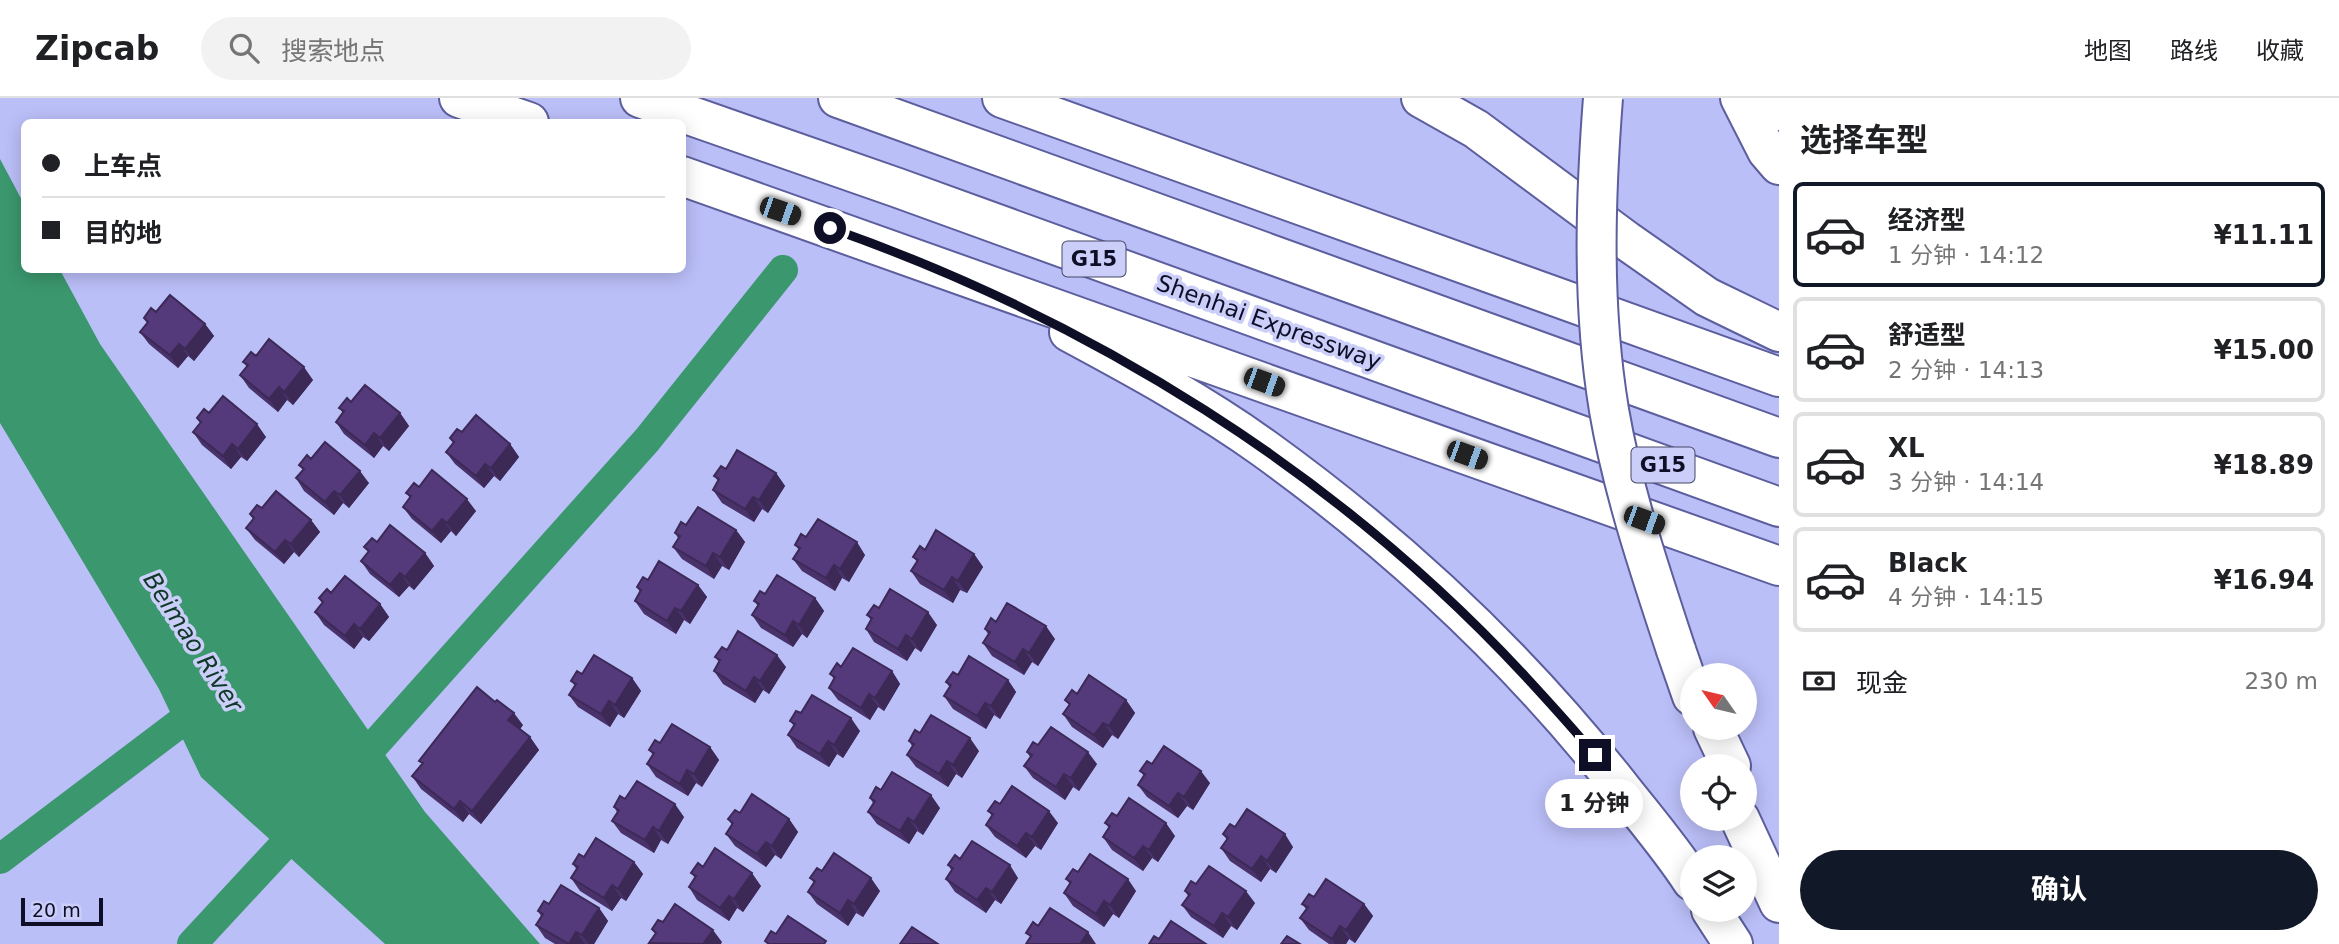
<!DOCTYPE html>
<html lang="zh">
<meta charset="utf-8">
<style>
:root{--surface:#fff;--page:#f2f2f2;--text:#202124;--muted:#757577;--line:#e0e0e0;--accent:#111827}
body{margin:0;font-family:"DejaVu Sans","Noto Sans SC",sans-serif;background:var(--page);color:var(--text);height:100vh;display:flex;flex-direction:column;font-size:26px;white-space:nowrap}
*{box-sizing:border-box;margin:0}
p{font-size:23px;color:var(--muted)}
.icon{flex:none;width:38px;height:38px;fill:none;stroke:currentColor;stroke-width:2;stroke-linecap:round;stroke-linejoin:round}
.map{position:relative;flex:1;overflow:hidden}
.details{display:flex;flex-direction:column;background:var(--surface);width:560px}
.details>*{flex:none}
.banner{position:absolute;left:21px;top:21px;width:665px;height:154px;border-radius:10px;box-shadow:0 4px 18px #0003;display:grid;align-content:center;height:154px;padding:0 21px;background:var(--surface)}
.needle{width:46px;rotate:304deg}
.controls{position:absolute;left:1680px;top:565px;display:grid;gap:14px}
.controls a{display:grid;place-items:center;width:77px;height:77px;border-radius:50%;background:var(--surface);box-shadow:0 4px 18px #0003;font-size:35px}
.scale{position:absolute;left:21px;bottom:18px;width:82px;box-sizing:border-box;padding-left:7px;border:4px solid #0e0e26;border-top:0;font-size:19px;line-height:24px;white-space:nowrap;color:#0e0e26;-webkit-text-stroke:5px #cacef9;paint-order:stroke}
.end{position:absolute;width:32px;height:32px;margin:-16px;border:9px solid #0e0e26;background:#fff;box-shadow:0 0 0 4px #fff}
.from{border-radius:50%}
.bubble{position:absolute;height:49px;border-radius:24px;background:var(--surface);box-shadow:0 4px 18px #0003;font-size:23px;font-weight:700;line-height:49px;text-align:center}
.car{position:absolute;width:21px;height:42px;margin:-21px -10px;border-radius:9px;box-shadow:0 0 5px 2px #0007;background:linear-gradient(#222 24%,#8ab4d8 0 40%,#222 0 76%,#8ab4d8 0 86%,#222 0)}
.banner b{display:flex;align-items:center;gap:24px;height:66px;font-size:26px}
.banner b+b{border-top:2px solid var(--line)}
.banner i{width:18px;height:18px;background:var(--text)}
ul{padding:0;list-style:none}
li{display:flex;align-items:center;gap:21px;height:105px;margin:0 14px 10px;padding:0 7px;border:4px solid var(--line);border-radius:10px}
li div{flex:1}
li b{display:block;font-size:26px}
li em{font-style:normal;font-weight:700}
li.selected{border-color:var(--accent)}
li>.icon{width:63px;height:63px;stroke-width:1.5}
h2{padding:0 21px;font-size:32px;line-height:84px}
.pay{display:flex;align-items:center;gap:18px;height:77px;padding:0 21px;font-size:26px}
.pay p{margin-inline-start:auto}
.action{display:flex;gap:14px;margin-top:auto;padding:14px 21px}
.action a{flex:1;height:80px;border-radius:42px;background:var(--accent);color:#fff;font-size:28px;font-weight:700;line-height:80px;text-align:center}
header{display:flex;align-items:center;gap:42px;box-sizing:border-box;height:98px;padding:0 35px;background:var(--surface);border-bottom:2px solid var(--line)}
header strong{font-size:33px}
nav{display:flex;gap:38px;margin-inline-start:auto;font-size:24px}
.search{width:490px;height:63px;background:var(--page);display:flex;align-items:center;gap:18px;box-sizing:border-box;padding:0 24px;border-radius:38px;color:var(--muted);font-size:26px}
main{display:flex;flex:1;min-height:0}
.map>svg:first-child{display:block}
.water{fill:#3b976e}
.lines{fill:none;stroke-linecap:round;stroke-linejoin:round}
.canal{stroke:#3b976e;stroke-width:30}
.highway-casing{stroke:#5c5e9d;stroke-width:42}
.highway{stroke:#fff;stroke-width:38}
.highway-bridge-casing{stroke:#5c5e9d;stroke-width:42;stroke-linecap:butt}
.highway-bridge{stroke:#fff;stroke-width:38}
.wall{fill:#49326a}
.shaded-wall{fill:#3c2956}
.building{fill:#553a7b;stroke:#3c2956;stroke-width:2}
.route{stroke:#0e0e26;stroke-width:9}
.labels{text-anchor:middle;dominant-baseline:central;stroke-width:7;stroke-linejoin:round;paint-order:stroke}
.shield{fill:#cacef9;stroke:#464865;stroke-width:2}
.shield-label{font-size:21px;font-weight:bold;fill:#0e0e26}
.street-label{font-size:23px;fill:#0e0e26;stroke:#cacef9}
.water-label{font-size:24px;font-style:italic;fill:#113927;stroke:#cacef9}
</style>
<header>
<strong>Zipcab</strong>
<div class="search"><svg class="icon" aria-label="search" viewBox="0 0 24 24"><circle cx="10" cy="10" r="6"/><path d="M15 15l6 6"/></svg>搜索地点</div>
<nav><a>地图</a><a>路线</a><a>收藏</a></nav>
</header>
<main>
<div class="map">
<svg width="1779" height="846" viewBox="0 0 1779 846">
<rect width="100%" height="100%" fill="#bbbff8"/>
<path class="water" d="M0,61L24,106V172H60L100,246L425,714L540,846H385L201,679L159,591L0,325Z"/>
<g class="lines">
<path class="canal" d="M351,673L647,342L783,172
M0,761L209,603
M192,846L308,721"/>
<defs>
<path id="highway" d="M459,0L529,24
M640,0L898,90L1779,409
M838,0L1779,340
M1002,0L1779,279
M1421,0L1476,31L1627,143L1707,199L1779,234
M1740,0L1767,53L1779,67
M1771,0L1779,13
M682,78L1779,468
M1069,234C1136,270 1204,307 1265,351C1398,447 1516,557 1618,686C1643,718 1670,749 1692,783
M1676,552L1692,598
M1713,630L1731,668
M1740,721L1779,805
M1711,812L1733,846"/>
</defs>
<use href="#highway" class="highway-casing"/>
<use href="#highway" class="highway"/>
<defs>
<path id="highway-bridge" d="M1603,0C1595,104 1592,209 1609,312C1623,394 1650,473 1676,552"/>
</defs>
<use href="#highway-bridge" class="highway-bridge-casing"/>
<use href="#highway-bridge" class="highway-bridge"/>
</g>
<path class="wall" d="M144,220L205,226L214,238L194,263L188,258L178,270L149,246L140,234L147,225Z
M256,258L313,282L293,307L287,302L278,314L249,290L240,277L247,269L243,264Z
M351,304L400,315L409,328L389,353L383,348L374,360L344,336L336,324L343,315L339,310Z
M209,315L266,339L247,363L241,359L231,371L202,347L193,334L200,325L197,320Z
M462,334L510,346L519,359L500,383L494,378L484,390L455,366L446,354L453,345L450,340Z
M311,361L369,385L349,410L343,405L334,417L304,393L296,380L303,372L299,367Z
M726,371L776,375L785,388L768,415L762,411L754,424L722,405L713,392L718,383L714,378Z
M419,389L476,413L456,438L451,433L441,445L412,421L403,409L410,400L406,395Z
M250,416L311,422L320,434L299,459L294,454L284,466L255,442L246,430L253,421Z
M686,427L736,432L745,444L729,472L722,468L714,481L682,461L673,449L678,440L675,435Z
M806,439L865,457L849,484L842,480L835,493L802,473L793,461L799,452L795,447Z
M377,444L425,455L434,468L414,492L409,488L399,499L370,476L361,463L368,454L364,449Z
M925,452L974,456L983,469L967,495L960,492L953,505L920,486L911,473L917,464L913,459Z
M648,482L698,487L707,499L690,526L684,522L676,536L644,516L635,503L640,494L637,489Z
M331,495L380,506L389,519L369,543L363,539L354,551L324,527L315,514L322,505L319,500Z
M765,496L815,500L824,513L807,540L802,536L793,549L761,530L752,517L758,508L754,503Z
M879,510L937,527L921,554L915,550L907,563L874,544L866,531L871,522L867,517Z
M996,524L1055,541L1038,568L1032,564L1024,577L992,558L983,545L988,536L985,531Z
M727,552L786,569L769,596L763,592L755,605L723,586L714,573L719,564L715,559Z
M841,569L892,573L900,586L884,613L878,609L870,622L838,602L829,590L834,581L830,576Z
M958,577L1008,582L1016,594L1000,621L994,617L986,631L953,611L944,598L950,590L946,584Z
M632,580L641,593L624,620L618,616L610,629L578,609L569,597L575,588L571,583Z
M1077,596L1126,602L1135,615L1118,641L1112,637L1103,650L1072,629L1063,616L1069,607L1065,602Z
M801,615L860,633L843,660L837,656L829,669L797,650L788,637L794,628L790,623Z
M523,627L520,631L530,639L539,652L481,726L469,716L463,724L421,691L412,678L422,666L419,663Z
M909,643L979,653L962,680L956,676L948,689L916,669L907,657L912,648Z
M660,645L710,649L719,662L702,689L696,685L688,698L656,679L647,666L653,657L649,652Z
M1038,647L1097,666L1079,693L1073,689L1065,702L1033,680L1024,668L1030,659L1027,654Z
M1152,666L1210,685L1193,712L1187,708L1178,720L1147,699L1138,687L1144,678L1140,673Z
M881,692L940,710L923,737L917,733L909,746L877,726L868,714L873,705L870,700Z
M1000,706L1058,725L1041,752L1035,748L1026,760L995,739L986,727L992,718L988,713Z
M614,709L684,719L668,746L661,742L654,755L621,735L612,723L617,714Z
M740,715L789,721L798,734L781,761L775,757L766,769L735,748L726,736L732,727L728,721Z
M1117,718L1175,738L1158,764L1152,760L1143,773L1112,752L1103,739L1109,730L1105,725Z
M1235,729L1293,749L1276,775L1270,771L1261,784L1230,763L1221,750L1227,742L1223,736Z
M584,759L634,764L643,776L626,803L621,800L612,813L580,793L571,780L577,772L573,766Z
M960,761L1018,780L1001,806L995,802L986,815L955,794L946,781L952,773L948,767Z
M703,769L761,788L743,814L737,810L729,823L697,802L689,789L695,780L691,775Z
M822,773L880,793L863,819L856,815L848,828L817,806L808,794L814,785L810,780Z
M1078,774L1136,793L1119,820L1113,816L1104,829L1073,808L1064,795L1070,786L1066,781Z
M1196,786L1255,805L1237,832L1231,828L1223,840L1191,819L1182,807L1188,798L1185,793Z
M1314,799L1364,806L1373,818L1355,845L1349,841L1346,846H1329L1309,832L1300,820L1306,811L1302,806Z
M549,806L599,810L608,823L594,846H555L545,840L536,827L541,818L538,813Z"/>
<path class="shaded-wall" d="M205,226L214,238L194,263L185,251Z
M179,246L188,258L178,270L170,257Z
M304,269L313,282L293,307L284,294Z
M279,289L287,302L278,314L269,301Z
M400,315L409,328L389,353L380,340Z
M257,326L266,339L247,363L238,351Z
M374,335L383,348L374,360L365,347Z
M232,346L241,359L231,371L223,358Z
M510,346L519,359L500,383L491,370Z
M485,366L494,378L484,390L476,378Z
M360,373L369,385L349,410L340,397Z
M776,375L785,388L768,415L759,402Z
M334,393L343,405L334,417L325,404Z
M753,399L762,411L754,424L745,411Z
M467,401L476,413L456,438L447,425Z
M442,421L451,433L441,445L432,433Z
M311,422L320,434L299,459L291,446Z
M736,432L745,444L729,472L720,459Z
M285,442L294,454L284,466L275,454Z
M857,444L865,457L849,484L840,471Z
M425,455L434,468L414,492L405,479Z
M713,455L722,468L714,481L706,468Z
M974,456L983,469L967,495L958,483Z
M834,467L842,480L835,493L826,480Z
M400,475L409,488L399,499L390,487Z
M952,479L960,492L953,505L944,492Z
M698,487L707,499L690,526L681,513Z
M815,500L824,513L807,540L799,527Z
M380,506L389,519L369,543L360,531Z
M675,510L684,522L676,536L667,523Z
M928,514L937,527L921,554L912,541Z
M793,523L802,536L793,549L785,537Z
M354,526L363,539L354,551L345,538Z
M1046,528L1055,541L1038,568L1029,555Z
M906,537L915,550L907,563L898,551Z
M1023,551L1032,564L1024,577L1015,564Z
M777,557L786,569L769,596L760,583Z
M892,573L900,586L884,613L875,600Z
M754,579L763,592L755,605L746,593Z
M632,580L641,593L624,620L615,607Z
M1008,582L1016,594L1000,621L991,608Z
M869,596L878,609L870,622L861,610Z
M1126,602L1135,615L1118,641L1109,628Z
M609,603L618,616L610,629L601,616Z
M985,605L994,617L986,631L977,618Z
M514,615L523,627L517,635L508,622Z
M851,620L860,633L843,660L834,647Z
M1103,625L1112,637L1103,650L1094,637Z
M530,639L539,652L481,726L472,713Z
M970,640L979,653L962,680L953,667Z
M828,643L837,656L829,669L820,656Z
M710,649L719,662L702,689L694,676Z
M1088,654L1097,666L1079,693L1071,680Z
M947,663L956,676L948,689L939,676Z
M687,672L696,685L688,698L680,686Z
M1201,673L1210,685L1193,712L1184,699Z
M1064,676L1073,689L1065,702L1056,689Z
M1178,695L1187,708L1178,720L1169,708Z
M931,697L940,710L923,737L914,724Z
M460,703L469,716L463,724L454,711Z
M675,706L684,719L668,746L659,733Z
M1049,713L1058,725L1041,752L1032,739Z
M908,720L917,733L909,746L900,733Z
M789,721L798,734L781,761L772,748Z
M1166,725L1175,738L1158,764L1149,752Z
M653,729L661,742L654,755L645,742Z
M1026,735L1035,748L1026,760L1017,748Z
M1285,736L1293,749L1276,775L1267,763Z
M766,744L775,757L766,769L757,756Z
M1143,748L1152,760L1143,773L1134,760Z
M1261,758L1270,771L1261,784L1252,771Z
M634,764L643,776L626,803L618,791Z
M1010,767L1018,780L1001,806L992,794Z
M752,775L761,788L743,814L734,801Z
M871,780L880,793L863,819L854,806Z
M1128,781L1136,793L1119,820L1110,807Z
M612,787L621,800L612,813L604,800Z
M986,790L995,802L986,815L977,802Z
M1246,793L1255,805L1237,832L1228,819Z
M729,798L737,810L729,823L720,810Z
M848,802L856,815L848,828L840,815Z
M1104,803L1113,816L1104,829L1096,816Z
M1364,806L1373,818L1355,845L1346,832Z
M599,810L608,823L594,846H589L582,837Z
M1222,815L1231,828L1223,840L1214,828Z
M1340,828L1349,841L1346,846H1335L1332,841Z
M713,832L722,844L721,846H703Z
M576,834L585,846H569Z
M1088,834L1096,846H1080Z"/>
<path class="building" d="M170,197L205,226L185,251L179,246L170,257L140,234L148,224L144,220L151,210L156,214Z
M269,241L304,269L284,294L279,289L269,301L240,277L248,267L243,264L251,254L256,258Z
M365,287L400,315L380,340L374,335L365,347L336,324L344,313L339,310L347,300L351,304Z
M223,298L257,326L238,351L232,346L223,358L193,334L201,324L197,320L204,311L209,315Z
M476,317L510,346L491,370L485,366L476,378L446,354L454,344L450,340L457,331L462,334Z
M325,344L360,373L340,397L334,393L325,404L296,380L304,371L299,367L307,357L311,361Z
M737,352L776,375L759,402L753,399L745,411L713,392L719,381L714,378L721,368L726,371Z
M432,372L467,401L447,425L442,421L432,433L403,409L411,398L406,395L414,385L419,389Z
M276,393L311,422L291,446L285,442L275,454L246,430L254,420L250,416L257,407L262,410Z
M698,409L736,432L720,459L713,455L706,468L673,449L680,438L675,435L681,424L686,427Z
M818,421L857,444L840,471L834,467L826,480L793,461L800,450L795,447L801,436L806,439Z
M390,427L425,455L405,479L400,475L390,487L361,463L369,453L364,449L372,440L377,444Z
M936,432L974,456L958,483L952,479L944,492L911,473L918,462L913,459L920,448L925,452Z
M659,463L698,487L681,513L675,510L667,523L635,503L641,492L637,489L643,479L648,482Z
M777,477L815,500L799,527L793,523L785,537L752,517L759,506L754,503L760,493L765,496Z
M345,478L380,506L360,531L354,526L345,538L315,514L323,504L319,500L327,491L331,495Z
M890,491L928,514L912,541L906,537L898,551L866,531L872,520L867,517L874,507L879,510Z
M1007,505L1046,528L1029,555L1023,551L1015,564L983,545L990,534L985,531L991,520L996,524Z
M738,533L777,557L760,583L754,579L746,593L714,573L720,562L715,559L722,549L727,552Z
M853,550L892,573L875,600L869,596L861,610L829,590L835,579L830,576L837,565L841,569Z
M594,557L632,580L615,607L609,603L601,616L569,597L576,586L571,583L577,573L582,576Z
M969,558L1008,582L991,608L985,605L977,618L944,598L951,587L946,584L953,574L958,577Z
M1089,577L1126,602L1109,628L1103,625L1094,637L1063,616L1070,606L1065,602L1072,592L1077,596Z
M477,589L495,604L497,602L514,615L508,622L530,639L472,713L460,703L454,711L412,678L423,665L419,663Z
M812,597L851,620L834,647L828,643L820,656L788,637L795,626L790,623L796,613L801,615Z
M931,617L970,640L953,667L947,663L939,676L907,657L914,646L909,643L915,632L920,635Z
M672,626L710,649L694,676L687,672L680,686L647,666L654,655L649,652L655,642L660,645Z
M1051,629L1088,654L1071,680L1064,676L1056,689L1024,668L1032,657L1027,654L1033,644L1038,647Z
M1164,648L1201,673L1184,699L1178,695L1169,708L1138,687L1145,676L1140,673L1147,663L1152,666Z
M892,674L931,697L914,724L908,720L900,733L868,714L875,703L870,700L876,689L881,692Z
M637,683L675,706L659,733L653,729L645,742L612,723L619,712L614,709L620,698L625,701Z
M1012,688L1049,713L1032,739L1026,735L1017,748L986,727L993,716L988,713L995,703L1000,706Z
M752,696L789,721L772,748L766,744L757,756L726,736L733,725L728,721L735,712L740,715Z
M1129,700L1166,725L1149,752L1143,748L1134,760L1103,739L1110,728L1105,725L1112,715L1117,718Z
M1247,711L1285,736L1267,763L1261,758L1252,771L1221,750L1228,740L1223,736L1230,726L1235,729Z
M596,740L634,764L618,791L612,787L604,800L571,780L578,769L573,766L579,756L584,759Z
M972,743L1010,767L992,794L986,790L977,802L946,781L953,770L948,767L955,757L960,761Z
M715,750L752,775L734,801L729,798L720,810L689,789L696,778L691,775L698,765L703,769Z
M834,755L871,780L854,806L848,802L840,815L808,794L815,783L810,780L817,770L822,773Z
M1090,756L1128,781L1110,807L1104,803L1096,816L1064,795L1071,784L1066,781L1073,771L1078,774Z
M1209,768L1246,793L1228,819L1222,815L1214,828L1182,807L1190,796L1185,793L1191,783L1196,786Z
M1326,781L1364,806L1346,832L1340,828L1332,841L1300,820L1308,809L1302,806L1309,796L1314,799Z
M561,787L599,810L582,837L576,834L569,846L536,827L543,816L538,813L544,803L549,806Z
M675,806L713,832L703,846L649,845L656,835L652,831L658,822L663,824Z
M1050,810L1088,834L1080,846H1026L1031,838L1026,835L1033,824L1038,828Z
M788,818L826,843L824,846H769L765,843L771,833L776,836Z
M1171,823L1206,846H1149L1154,838L1159,841Z
M912,829L938,846H900Z
M1287,838L1300,846H1281Z"/>
<g class="lines">
<path class="route" d="M830,130C1092,222 1336,374 1525,578C1549,604 1573,630 1595,657"/>
</g>
<g class="labels">
<g class="shield">
<rect x="1062.5" y="143.5" width="63" height="35" rx="5"/>
<rect x="1631.5" y="349.5" width="63" height="35" rx="5"/>
</g>
<g class="shield-label">
<text x="1094" y="161">G15</text>
<text x="1663" y="367">G15</text>
</g>
<g class="street-label">
<text transform="translate(1269 224) rotate(20)">Shenhai Expressway</text>
</g>
<g class="water-label">
<text transform="translate(193 544) rotate(57)">Beimao River</text>
</g>
</g>
</svg>
<div class="controls">
<a><svg class="needle" viewBox="-14 -14 28 28"><path d="M0-13l5 13h-10z" fill="#e53935"/><path d="M0 13l5-13h-10z" fill="#757577"/></svg></a>
<a><svg class="icon" aria-label="locate" viewBox="0 0 24 24"><circle cx="12" cy="12" r="6"/><path d="M12 2v4M12 18v4M2 12h4M18 12h4"/></svg></a>
<a><svg class="icon" aria-label="layers" viewBox="0 0 24 24"><path d="M12 4l9 5-9 5-9-5zM3 14l9 5 9-5"/></svg></a>
</div>
<div class="scale">20 m</div>
<i class="end from" style="left:830px;top:130px"></i>
<i class="end" style="left:1595px;top:657px"></i>
<div class="bubble" style="left:1545px;top:681px;width:98px">1 分钟</div>
<i class="car" style="left:780px;top:113px;rotate:109deg"></i>
<i class="car" style="left:1264px;top:284px;rotate:110deg"></i>
<i class="car" style="left:1467px;top:357px;rotate:110deg"></i>
<i class="car" style="left:1644px;top:422px;rotate:110deg"></i>
<div class="banner">
<b><i class="from"></i>上车点</b>
<b><i></i>目的地</b>
</div>
</div>
<section class="details">
<h2>选择车型</h2>
<ul>
<li class="selected"><svg class="icon" aria-label="car" viewBox="0 0 24 24"><path d="M5 17H2v-5l4-1 3-4h7l3 4 3 1v5h-3M9 17h6M6 11h13"/><circle cx="7" cy="17" r="2"/><circle cx="17" cy="17" r="2"/></svg><div><b>经济型</b><p>1 分钟 · 14:12</p></div><em>¥11.11</em></li>
<li><svg class="icon" aria-label="car" viewBox="0 0 24 24"><path d="M5 17H2v-5l4-1 3-4h7l3 4 3 1v5h-3M9 17h6M6 11h13"/><circle cx="7" cy="17" r="2"/><circle cx="17" cy="17" r="2"/></svg><div><b>舒适型</b><p>2 分钟 · 14:13</p></div><em>¥15.00</em></li>
<li><svg class="icon" aria-label="car" viewBox="0 0 24 24"><path d="M5 17H2v-5l4-1 3-4h7l3 4 3 1v5h-3M9 17h6M6 11h13"/><circle cx="7" cy="17" r="2"/><circle cx="17" cy="17" r="2"/></svg><div><b>XL</b><p>3 分钟 · 14:14</p></div><em>¥18.89</em></li>
<li><svg class="icon" aria-label="car" viewBox="0 0 24 24"><path d="M5 17H2v-5l4-1 3-4h7l3 4 3 1v5h-3M9 17h6M6 11h13"/><circle cx="7" cy="17" r="2"/><circle cx="17" cy="17" r="2"/></svg><div><b>Black</b><p>4 分钟 · 14:15</p></div><em>¥16.94</em></li>
</ul>
<div class="pay"><svg class="icon" aria-label="cash" viewBox="0 0 24 24"><path d="M3 7h18v10H3z"/><circle cx="12" cy="12" r="2"/></svg>现金<p>230 m</p></div>
<div class="action"><a>确认</a></div>
</section>
</main>
